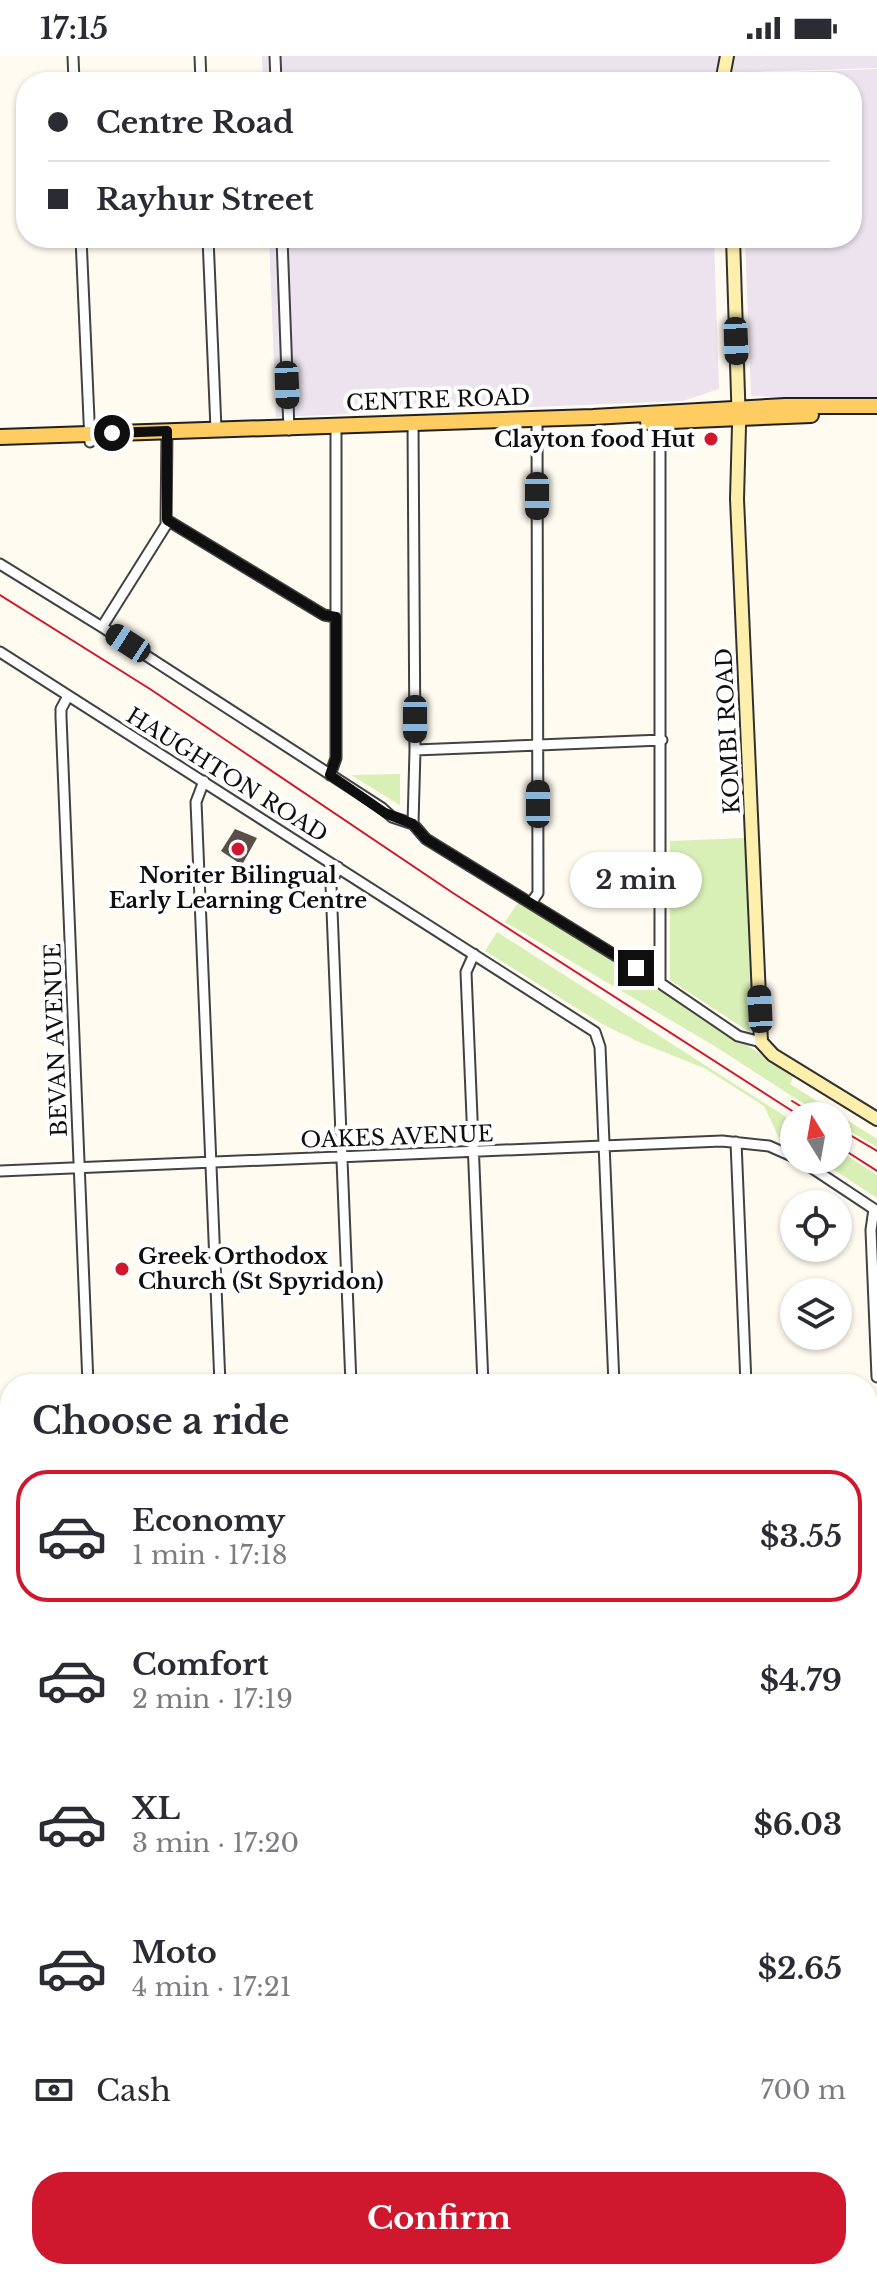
<!DOCTYPE html>
<meta charset="utf-8">
<style>
:root{--surface:#fff;--page:#f7f7f7;--text:#2b2b33;--muted:#7c7c81;--line:#e1e1e2;--accent:#cf172e}
body{margin:0;font-family:"Libre Baskerville",serif;background:var(--page);color:var(--text);height:100vh;display:flex;flex-direction:column;font-size:30px;white-space:nowrap}
*{box-sizing:border-box;margin:0}
p{font-size:26px;color:var(--muted)}
.icon{flex:none;width:44px;height:44px;fill:none;stroke:currentColor;stroke-width:2;stroke-linecap:round;stroke-linejoin:round}
.map{position:relative;flex:1;overflow:hidden}
.panel{position:absolute;left:0px;top:1318px;width:878px;height:906px;display:flex;flex-direction:column;background:var(--surface);border-radius:32px 32px 0 0;box-shadow:0 2px 6px #0004}
.panel>*{flex:none}
.guide{position:absolute;left:16px;top:16px;width:846px;height:176px;border-radius:32px;box-shadow:0 2px 6px #0004;display:grid;align-content:center;height:176px;padding:0 32px;background:var(--surface)}
.needle{width:52px;rotate:349deg}
.controls{position:absolute;left:780px;top:1046px;display:grid;gap:16px}
.controls a{display:grid;place-items:center;width:72px;height:72px;border-radius:50%;background:var(--surface);box-shadow:0 2px 6px #0004;font-size:40px}
.end{position:absolute;width:36px;height:36px;margin:-18px;border:10px solid #0f0f0f;background:#fff;box-shadow:0 0 0 4px #fff}
.from{border-radius:50%}
.bubble{position:absolute;height:56px;border-radius:28px;background:var(--surface);box-shadow:0 2px 6px #0004;font-size:26px;font-weight:700;line-height:56px;text-align:center}
.car{position:absolute;width:24px;height:48px;margin:-24px -12px;border-radius:10px;box-shadow:0 0 6px 2px #0007;background:linear-gradient(#222 24%,#8ab4d8 0 40%,#222 0 76%,#8ab4d8 0 86%,#222 0)}
.guide b{display:flex;align-items:center;gap:28px;height:76px;font-size:30px}
.guide b+b{border-top:2px solid var(--line)}
.guide i{width:20px;height:20px;background:var(--text)}
ul{padding:0;list-style:none}
li{display:flex;align-items:center;gap:24px;height:132px;margin:0 16px 12px;padding:0 16px;border:4px solid transparent;border-radius:32px}
li div{flex:1}
li b{display:block;font-size:30px}
li em{font-style:normal;font-weight:700}
li.on{border-color:var(--accent)}
li>.icon{width:72px;height:72px;stroke-width:1.5}
h2{padding:0 32px;font-size:36px;line-height:96px}
.pay{display:flex;align-items:center;gap:20px;height:88px;padding:0 32px;font-size:30px}
.pay p{margin-inline-start:auto}
.primary-button{display:flex;gap:16px;margin-top:auto;padding:16px 32px}
.primary-button a{flex:1;height:92px;border-radius:32px;background:var(--accent);color:#fff;font-size:32px;font-weight:700;line-height:92px;text-align:center}
.status{display:flex;justify-content:space-between;align-items:center;height:56px;padding:0 40px;background:var(--surface);direction:ltr}
.status svg{height:22px;fill:currentColor}
.map>svg:first-child{display:block}
.industrial{fill:#ece3ef}
.green{fill:#d8efb6}
.pitch{fill:#e9f5c9}
.building{fill:#594f4a}
.lines{fill:none;stroke-linecap:round;stroke-linejoin:round}
.street-casing{stroke:#424242;stroke-width:13}
.secondary-casing{stroke:#313131;stroke-width:16}
.primary-casing{stroke:#202020;stroke-width:18}
.street{stroke:#fff;stroke-width:9}
.secondary{stroke:#ffefac;stroke-width:12}
.primary{stroke:#ffcc61;stroke-width:14}
.rail{stroke:#cf172e;stroke-width:2}
.route{stroke:#0f0f0f;stroke-width:10}
.poi-dot{fill:#cf172e;stroke:#fff;stroke-width:3}
.labels{text-anchor:middle;dominant-baseline:central;stroke-width:8;stroke-linejoin:round;paint-order:stroke}
.street-label{font-size:22px;fill:#0f0f0f;stroke:#fff}
.poi-label{font-size:22px;font-weight:bold;fill:#0f0f0f;stroke:#fff;text-anchor:end}
</style>
<div class="status"><b>17:15</b><svg viewBox="0 0 49 12"><path d="M0 12V9h3v3zM5 12V6h3v6zM10 12V3h3v9zM15 12V0h3v12zM26 1h20v11H26zM47 4h2v5h-2z"/></svg></div>
<div class="map">
<svg width="877" height="2223" viewBox="0 0 877 2223">
<rect width="100%" height="100%" fill="#fffbf1"/>
<path class="industrial" d="M262,0H877V12L710,17L709,26H263Z
M877,13V341L835,343L751,340L745,182H852V26H739V18Z
M269,182H714L719,333L683,345L276,361Z
M0,1651H10V2214H637V2223H0Z"/>
<path class="green" d="M400,718V749L351,719Z
M745,782L754,974L748,975L670,924V785Z
M519,845L780,1010L793,1021L790,1028L877,1083V1091L838,1068V1060H823L716,991L505,866Z
M497,876L794,1066V1090L780,1084L764,1050L704,1012L639,986L602,968L485,895Z
M838,1094L877,1119V1142L819,1104H838Z
M872,2066L877,2068V2163L868,2162V2103L873,2102Z"/>
<path class="pitch" d="M877,1878V1952L868,1953V1879Z"/>
<path class="building" d="M235,773L257,782L242,809L221,795Z"/>
<g class="lines">
<defs>
<path id="street" d="M73,0L74,26
M200,0L201,26
M275,0L276,26
M701,26L722,25
M81,182L90,386
M208,182L216,373
M282,182L289,374
M660,362V927
M167,464L324,559L336,561
M0,508L102,571L382,752L392,761L413,768L426,783L660,927L738,980L761,986
M102,571L166,469L167,375
M0,596L595,976L600,991L614,1328
M68,640L61,653V661L88,1328
M415,694L662,684
M330,719L336,702V377
M204,725L196,746L220,1328
M413,768L415,694L413,366
M338,811L331,829L351,1328
M531,847L538,837L537,362
M474,898L466,916L483,1328
M736,1086L746,1328
M800,1104L877,1155
M0,1115L722,1085L769,1090L794,1101
M874,1153L871,1174L877,1321
M552,2214V2219
M720,2214L734,2223
M825,2214L826,2223
M701,2223L710,2214"/>
<path id="secondary" d="M722,26L727,0
M733,182L739,370L737,443L761,986L773,999L877,1063
M868,1608H877
M0,1640H10
M868,1979H877
M0,2011L10,2010"/>
<path id="primary" d="M648,366L811,359
M0,381L593,361L785,350H877"/>
</defs>
<use href="#street" class="street-casing"/>
<use href="#secondary" class="secondary-casing"/>
<use href="#primary" class="primary-casing"/>
<use href="#street" class="street"/>
<use href="#secondary" class="secondary"/>
<use href="#primary" class="primary"/>
<path class="rail" d="M0,539L150,633L453,837L800,1060
M792,1045L817,1060
M838,1072L877,1095
M838,1090L877,1115"/>
</g>
<g class="lines">
<path class="route" d="M112,377L167,375V464L324,559L336,561V702L330,719L385,757L413,768L426,783L636,912"/>
</g>
<g class="poi-dot">
<circle cx="711" cy="383" r="8"/>
<circle cx="238" cy="793" r="8"/>
<circle cx="122" cy="1213" r="8"/>
</g>
<g class="labels">
<g class="street-label">
<text transform="translate(438 344) rotate(-2)">CENTRE ROAD</text>
<text transform="translate(728 675) rotate(-93)">KOMBI ROAD</text>
<text transform="translate(227 719) rotate(32)">HAUGHTON ROAD</text>
<text transform="translate(56 984) rotate(-92)">BEVAN AVENUE</text>
<text transform="translate(397 1081) rotate(-2)">OAKES AVENUE</text>
</g>
<g class="poi-label">
<text x="695" y="383">Clayton food Hut</text>
<text x="238" y="819" text-anchor="middle">Noriter Bilingual<tspan x="238" dy="25">Early Learning Centre</tspan></text>
<text x="138" y="1200" text-anchor="start">Greek Orthodox<tspan x="138" dy="25">Church (St Spyridon)</tspan></text>
</g>
</g>
</svg>
<div class="controls">
<a><svg class="needle" viewBox="-14 -14 28 28"><path d="M0-13l5 13h-10z" fill="#e53935"/><path d="M0 13l5-13h-10z" fill="#7c7c81"/></svg></a>
<a><svg class="icon" aria-label="locate" viewBox="0 0 24 24"><circle cx="12" cy="12" r="6"/><path d="M12 2v4M12 18v4M2 12h4M18 12h4"/></svg></a>
<a><svg class="icon" aria-label="layers" viewBox="0 0 24 24"><path d="M12 4l9 5-9 5-9-5zM3 14l9 5 9-5"/></svg></a>
</div>
<i class="end from" style="left:112px;top:377px"></i>
<i class="end" style="left:636px;top:912px"></i>
<div class="bubble" style="left:570px;top:796px;width:132px">2 min</div>
<i class="car" style="left:736px;top:285px;rotate:178deg"></i>
<i class="car" style="left:287px;top:329px;rotate:178deg"></i>
<i class="car" style="left:537px;top:440px;rotate:180deg"></i>
<i class="car" style="left:128px;top:587px;rotate:303deg"></i>
<i class="car" style="left:415px;top:663px;rotate:180deg"></i>
<i class="car" style="left:538px;top:748px;rotate:0deg"></i>
<i class="car" style="left:760px;top:953px;rotate:357deg"></i>
<div class="guide">
<b><i class="from"></i>Centre Road</b>
<b><i></i>Rayhur Street</b>
</div>
<section class="panel">
<h2>Choose a ride</h2>
<ul>
<li class="on"><svg class="icon" aria-label="car" viewBox="0 0 24 24"><path d="M5 17H2v-5l4-1 3-4h7l3 4 3 1v5h-3M9 17h6M6 11h13"/><circle cx="7" cy="17" r="2"/><circle cx="17" cy="17" r="2"/></svg><div><b>Economy</b><p>1 min · 17:18</p></div><em>$3.55</em></li>
<li><svg class="icon" aria-label="car" viewBox="0 0 24 24"><path d="M5 17H2v-5l4-1 3-4h7l3 4 3 1v5h-3M9 17h6M6 11h13"/><circle cx="7" cy="17" r="2"/><circle cx="17" cy="17" r="2"/></svg><div><b>Comfort</b><p>2 min · 17:19</p></div><em>$4.79</em></li>
<li><svg class="icon" aria-label="car" viewBox="0 0 24 24"><path d="M5 17H2v-5l4-1 3-4h7l3 4 3 1v5h-3M9 17h6M6 11h13"/><circle cx="7" cy="17" r="2"/><circle cx="17" cy="17" r="2"/></svg><div><b>XL</b><p>3 min · 17:20</p></div><em>$6.03</em></li>
<li><svg class="icon" aria-label="car" viewBox="0 0 24 24"><path d="M5 17H2v-5l4-1 3-4h7l3 4 3 1v5h-3M9 17h6M6 11h13"/><circle cx="7" cy="17" r="2"/><circle cx="17" cy="17" r="2"/></svg><div><b>Moto</b><p>4 min · 17:21</p></div><em>$2.65</em></li>
</ul>
<div class="pay"><svg class="icon" aria-label="cash" viewBox="0 0 24 24"><path d="M3 7h18v10H3z"/><circle cx="12" cy="12" r="2"/></svg>Cash<p>700 m</p></div>
<div class="primary-button"><a>Confirm</a></div>
</section>
</div>
